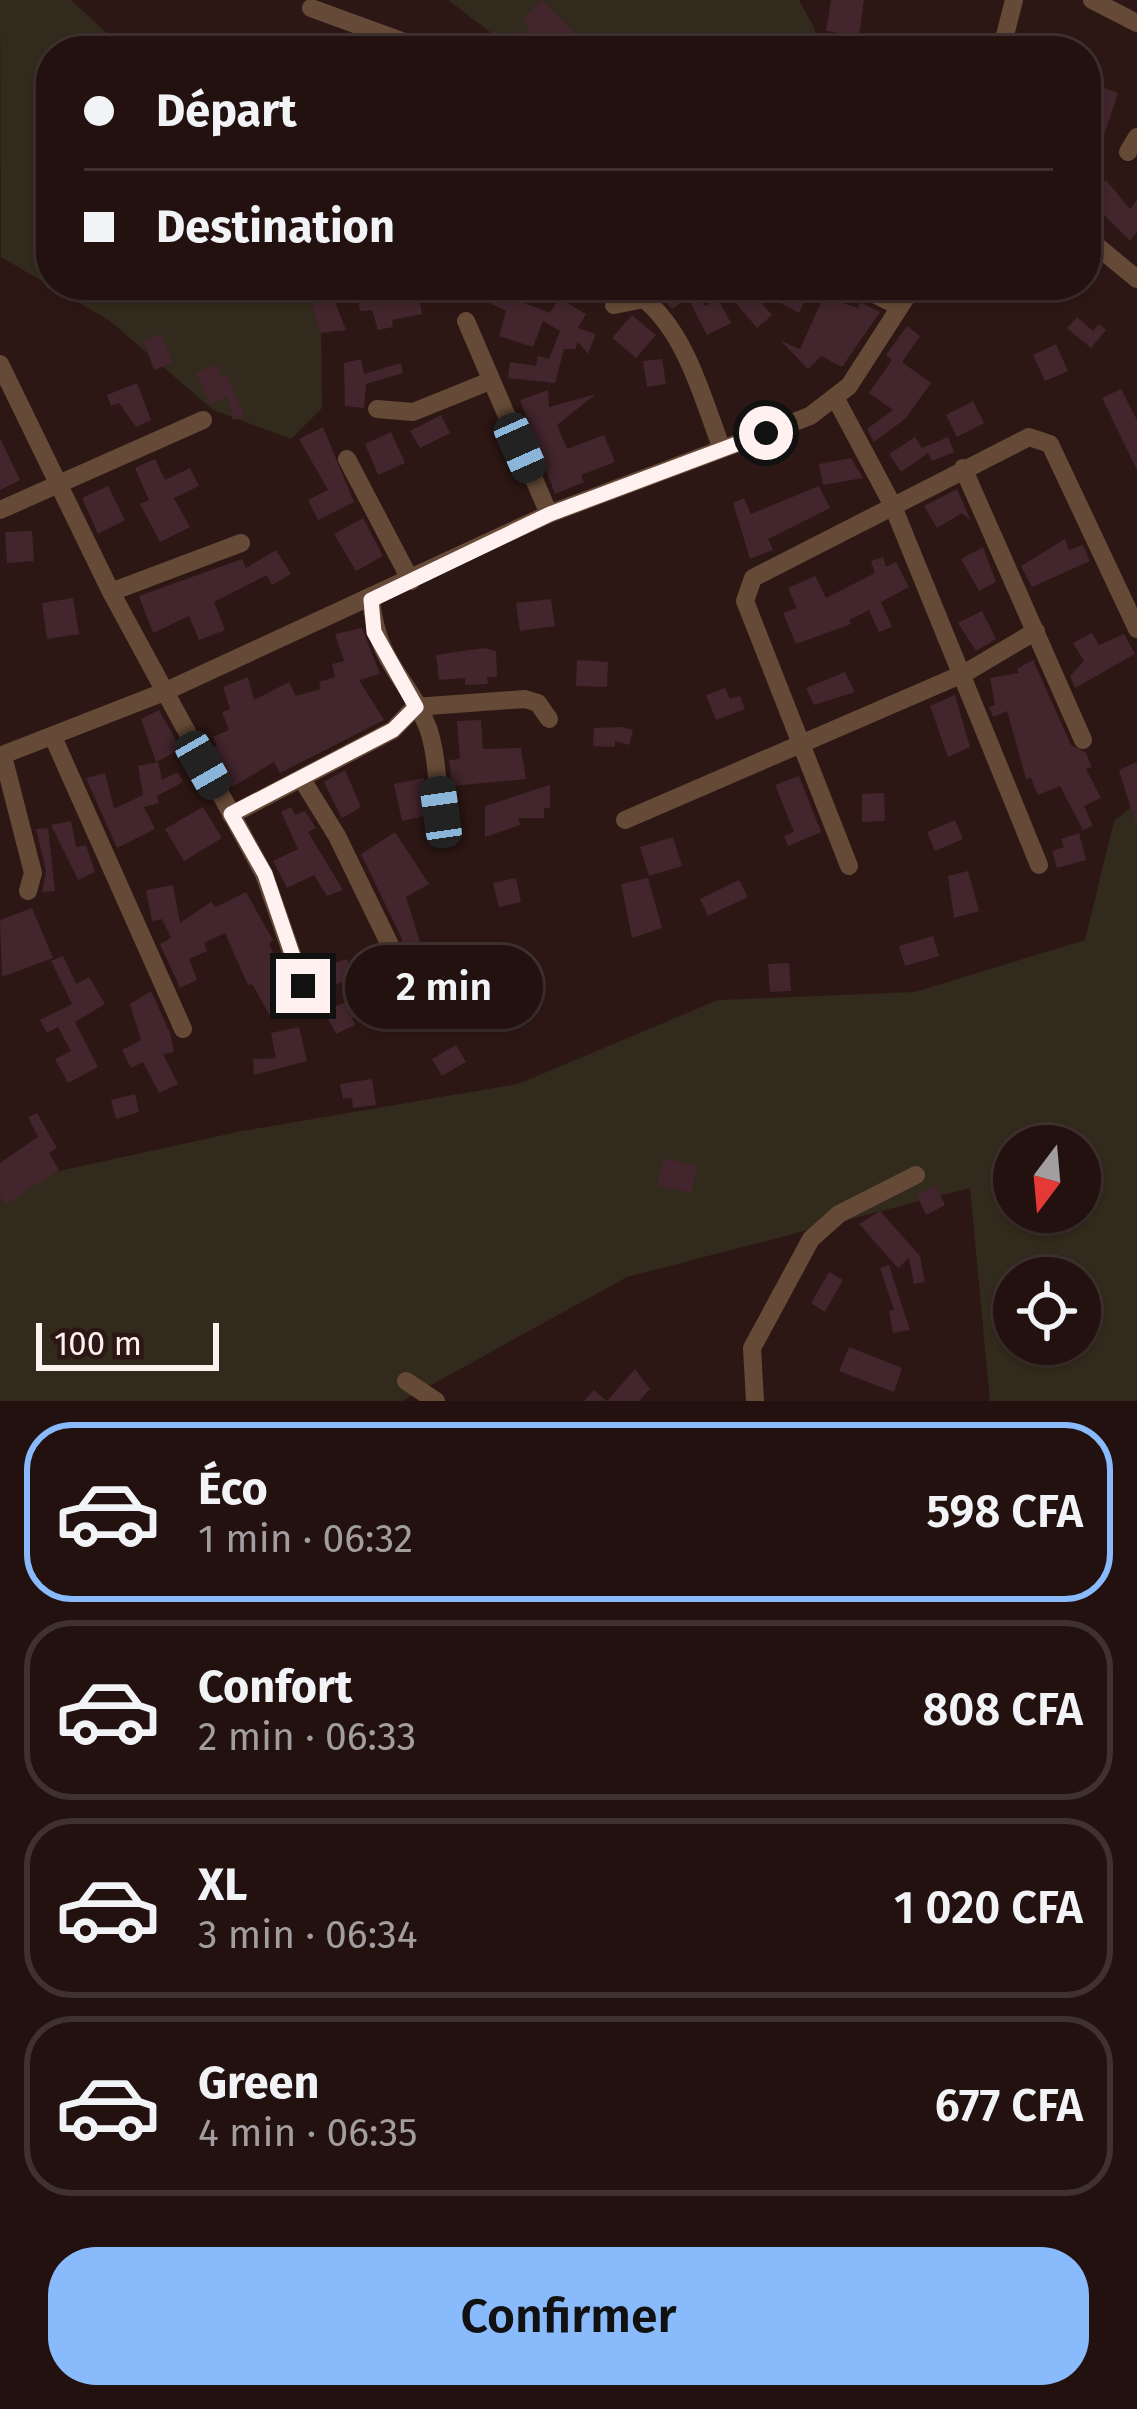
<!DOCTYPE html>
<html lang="fr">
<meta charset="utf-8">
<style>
:root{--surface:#22110f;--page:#2a1a18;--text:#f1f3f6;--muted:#a29d9e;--line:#3f312f;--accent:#88bafc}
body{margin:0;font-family:"Fira Sans",sans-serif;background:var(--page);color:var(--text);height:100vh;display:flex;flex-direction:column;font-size:45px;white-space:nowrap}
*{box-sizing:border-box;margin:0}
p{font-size:39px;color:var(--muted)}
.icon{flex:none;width:66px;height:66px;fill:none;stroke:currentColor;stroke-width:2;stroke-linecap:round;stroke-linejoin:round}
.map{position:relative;height:1401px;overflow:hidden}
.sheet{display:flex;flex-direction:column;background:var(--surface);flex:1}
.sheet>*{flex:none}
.hud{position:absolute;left:36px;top:36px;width:1065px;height:264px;border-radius:48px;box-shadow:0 3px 9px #0004,0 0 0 3px var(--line);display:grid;align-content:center;height:264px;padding:0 48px;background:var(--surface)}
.needle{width:78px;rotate:196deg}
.controls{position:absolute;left:993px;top:1125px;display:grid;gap:24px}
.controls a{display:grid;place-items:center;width:108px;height:108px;border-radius:50%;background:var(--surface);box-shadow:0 3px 9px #0004,0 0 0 3px var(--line);font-size:60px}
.scale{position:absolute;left:36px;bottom:30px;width:183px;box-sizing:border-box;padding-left:12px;border:6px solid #fef1ef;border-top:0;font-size:33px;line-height:42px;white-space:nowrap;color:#fef1ef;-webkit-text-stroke:9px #2d1714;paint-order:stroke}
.end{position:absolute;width:54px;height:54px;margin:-27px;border:15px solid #fef1ef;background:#111;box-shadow:0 0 0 6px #111}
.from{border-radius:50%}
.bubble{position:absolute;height:84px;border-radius:42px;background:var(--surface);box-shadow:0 3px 9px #0004,0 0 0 3px var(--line);font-size:39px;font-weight:600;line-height:84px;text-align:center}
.car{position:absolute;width:36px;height:72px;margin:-36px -18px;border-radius:15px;box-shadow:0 0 9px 3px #0007;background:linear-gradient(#222 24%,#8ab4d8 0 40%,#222 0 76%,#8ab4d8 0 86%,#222 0)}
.hud b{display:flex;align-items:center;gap:42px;height:114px;font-size:45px}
.hud b+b{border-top:3px solid var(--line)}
.hud i{width:30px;height:30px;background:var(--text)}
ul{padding:21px 0 0;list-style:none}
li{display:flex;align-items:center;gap:36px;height:180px;margin:0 24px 18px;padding:0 24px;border:6px solid var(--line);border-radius:48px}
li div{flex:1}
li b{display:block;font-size:45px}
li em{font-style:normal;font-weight:600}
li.current{border-color:var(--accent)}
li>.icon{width:108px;height:108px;stroke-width:1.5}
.cta{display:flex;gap:24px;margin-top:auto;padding:24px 48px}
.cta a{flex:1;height:138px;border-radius:48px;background:var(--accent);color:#111;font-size:48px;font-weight:600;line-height:138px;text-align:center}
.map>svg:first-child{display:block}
.green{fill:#322a1c;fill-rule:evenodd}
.building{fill:#42252d}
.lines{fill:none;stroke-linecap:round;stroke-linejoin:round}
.minor{stroke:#664a38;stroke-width:18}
.route{stroke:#fef1ef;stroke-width:15}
</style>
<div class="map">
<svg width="1137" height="1401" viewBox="0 0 1137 1401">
<rect width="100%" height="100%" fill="#2d1714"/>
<path class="green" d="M0,0H71L126,51H51V285H309L321,318L322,408L291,439L213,410L110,321L1,257Z
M448,0H799L815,29L814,51H515Z
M1137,803V1401H990L970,1188L627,1277L402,1401H0V1184L237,1132L518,1084L718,1000L915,992L1085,940L1114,821ZM1014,1146H1080V1212H1014ZM1014,1278H1080V1344H1014Z"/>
<path class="building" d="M542,0L584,41L574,51H562L547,37L537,47L523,33L530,26L523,19Z
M831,0H864L859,36L826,31Z
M1092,84L1118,93L1104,135L1086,129Z
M1106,180L1130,209L1137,200V232L1130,241L1086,197Z
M367,285H383L386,298L418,291L422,314L392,320L393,327L378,330L372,310L360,311L357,293L368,291Z
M496,285L526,293L522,302L550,313L559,298L586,314L578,328L596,334L588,354L578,342L575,349H564L555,383L508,378L510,362L536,366L538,356L549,359L560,331L543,321L533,347L499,336L506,311L487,302Z
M660,285H690L705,306L718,299L731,323L707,335L688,298L672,309L654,290Z
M721,285H746L772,315L757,328Z
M792,285H812L799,313L782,304Z
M829,285H842L837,301L858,308L860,302L880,312L842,367L821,356L808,369L781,341L800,349Z
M332,294L346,330L320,333L311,298Z
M632,315L656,335L636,358L612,338Z
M1077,317L1093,331L1099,324L1106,330L1091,348L1067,328Z
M907,326L920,336L902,362L931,383L905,419L874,442L867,429L893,410L869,393L892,360L886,355Z
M161,333L173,363L154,370L143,340Z
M1056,344L1068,371L1045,381L1033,355Z
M361,359L364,374L401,363L403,373L366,384L364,408L345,406L344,363Z
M662,359L666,384L647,387L643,361Z
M216,364L222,378L226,373L245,416L233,420L227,397L210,404L196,373Z
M137,383L151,420L136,427L119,403L111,406L107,395Z
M1121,389L1137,420V470L1102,398Z
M548,390L549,407L596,394L557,425L567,449L604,435L615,462L581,475L584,482L555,494L520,400Z
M973,401L984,423L957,437L946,415Z
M441,415L450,433L420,448L410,431Z
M323,427L354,502L318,520L308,500L328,490L299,439Z
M391,432L405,463L378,475L365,444Z
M915,437L922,448L948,437L954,452L932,461L928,453L901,472L889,454Z
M0,438L20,480L0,490Z
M851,458L863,478L823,485L819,464Z
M155,459L165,480L190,468L199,486L174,498L190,527L160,542L140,504L149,500L135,468Z
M108,486L125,520L98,534L82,498Z
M819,486L830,508L768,539L773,550L750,559L733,503L744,498L751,514Z
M957,489L971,521L962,513L937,528L924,506Z
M363,518L383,556L356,571L334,534Z
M32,531L34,561L7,563L5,532Z
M1065,539L1069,550L1083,545L1090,561L1032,587L1021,566Z
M983,547L996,582L979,591L961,559Z
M276,550L291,574L272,585L267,575L214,602L225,630L199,640L189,616L153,633L139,596L242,559L246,568Z
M883,557L886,567L896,562L909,587L881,602L892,627L879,632L869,610L849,620L851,624L796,644L783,613L797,608L788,588L815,576L826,598L875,573L871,561Z
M73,598L79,634L47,639L42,603Z
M551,599L555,626L520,631L516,603Z
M982,611L996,639L976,651L958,623Z
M362,628L380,674L359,680L384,720L280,773L274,762L232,787L211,748L217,745L213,737L229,730L222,712L230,709L223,687L248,677L254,700L289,682L296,696L321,689L319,682L335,677L332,664L344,661L335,634Z
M1092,633L1099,645L1124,634L1135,654L1075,688L1070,676L1084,661L1073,643Z
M484,648L496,651L497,677H487L488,684L465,685V678L439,680L436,655Z
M577,660L608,662L607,687L576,686Z
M1033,660L1071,745L1086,753L1092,767L1086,769L1101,798L1084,806L1093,826L1083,830L1060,786L1038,795L1031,778L1026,779L1007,711L993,717L989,707L995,705L990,678L1019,673L1017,669Z
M845,672L855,692L814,705L806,688Z
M725,688L730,699L740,696L745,709L716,720L706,695Z
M955,695L970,747L948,757L930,706Z
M159,710L181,749L156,762L141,719Z
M481,720L483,749L521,748L526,779L452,786L449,760L460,759L457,721Z
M622,727L633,730L629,745L615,741V747L593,746L594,728Z
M158,762L162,780L178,772L183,782L157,796L159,803L144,807L155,829L117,848L86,778L105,773L114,809L143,795L138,766Z
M1137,762V822H1135L1119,770Z
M345,770L361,807L342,818L324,782Z
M799,776L821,832L788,846L784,836L794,832L775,785Z
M424,778L428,815L402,821L394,784Z
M550,785V808H544V818H518L520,825L485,837V806Z
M884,793L885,821L862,822V794Z
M203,807L222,838L184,861L165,829Z
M291,807L295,815L305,811L316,828L308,832L343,890L327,896L314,875L287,888L273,861L298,849L281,812Z
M955,820L963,839L935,851L927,832Z
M71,821L76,847L86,845L95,872L78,880L51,825Z
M48,828L55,891L42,892L46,871L36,829Z
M395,832L429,884L406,897L424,955L404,963L402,939L361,854Z
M1079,833L1086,860L1057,868L1052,851L1064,847L1061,839Z
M673,837L682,866L649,876L640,847Z
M968,871L979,911L954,918L948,876Z
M516,878L521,902L499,907L493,883Z
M648,878L662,928L632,938L621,884Z
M739,880L748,897L708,916L700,899Z
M173,885L180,923L211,902L216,907L246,892L273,940L269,944L281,969L274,973L291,1005L270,1016L252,984L248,985L225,933L204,943L207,951L189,959L197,980L180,988L160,944L171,938L162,919L152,921L146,890Z
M32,908L53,958L2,977L0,920Z
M933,936L939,956L905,966L899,946Z
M63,956L76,984L89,977L105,1004L75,1022L98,1067L68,1083L55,1059L71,1051L58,1027L47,1033L40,1020L72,1004L51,961Z
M347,959L352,979L320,989L314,970Z
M789,963L791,991L770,992L768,964Z
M449,980L452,1004L418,1009L415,984Z
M151,991L170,1033L174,1052L163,1054L178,1084L159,1093L143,1062L131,1068L122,1050L141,1040L130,1004Z
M364,995L370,1012L352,1018L355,1025L336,1034L324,1011Z
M299,1027L307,1061L254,1075L253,1059L276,1058L271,1033Z
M456,1045L466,1062L442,1076L432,1059Z
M372,1079L376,1105L353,1108L352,1098L343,1099L340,1084Z
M135,1094L139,1112L116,1119L111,1100Z
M37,1113L57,1148L49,1153L59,1170L6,1204L0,1196V1163L38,1137L28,1117Z
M664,1158L697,1166L691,1193L657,1185Z
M936,1186L945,1205L926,1215L917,1195Z
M880,1211L920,1256L925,1282L914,1284L909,1258L898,1268L859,1224Z
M889,1265L904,1312L910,1330L893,1333L889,1311L894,1310L880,1268Z
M829,1272L843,1280L825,1312L811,1303Z
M849,1347L902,1368L894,1392L839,1371Z
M635,1369L650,1389L639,1401H584L594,1390L607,1401Z"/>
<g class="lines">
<path class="minor" d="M1092,0L1137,23
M311,8L429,51
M1001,51L1014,0
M1128,152L1137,137
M1086,237L1137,279
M856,285L900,307
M614,305L644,299C687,334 703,400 722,449
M466,321L549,514
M0,364L111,592L264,874L303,986
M837,401L892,504L1039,865
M377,409L413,412L490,381
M347,459L411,581
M963,468L1083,740
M0,510L203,420
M111,592L241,543
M371,600C378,667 408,676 428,728C437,753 437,786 441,813
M53,737L183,1029
M0,756L164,692L549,514L810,416L849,386L914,285
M3,756L33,873L28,891
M303,781L337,836L390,945
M231,815L393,730L415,707L525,699L538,703L549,719
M625,820L965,673L1036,631
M849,866L745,601L753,578L1029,437L1050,444L1137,629
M406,1381L436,1401
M755,1401L752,1348L811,1239L839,1214L916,1175"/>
</g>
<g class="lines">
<path class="route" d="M303,986L265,874L231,814L393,730L416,707L374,632L371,600L550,514L766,433"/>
</g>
</svg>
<div class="controls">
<a><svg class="needle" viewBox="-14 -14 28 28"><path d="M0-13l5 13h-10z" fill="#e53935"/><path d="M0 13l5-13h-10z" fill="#a29d9e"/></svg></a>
<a><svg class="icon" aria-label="locate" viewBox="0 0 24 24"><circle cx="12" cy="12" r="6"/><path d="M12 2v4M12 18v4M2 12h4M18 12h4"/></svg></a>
</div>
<div class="scale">100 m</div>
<i class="end from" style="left:766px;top:433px"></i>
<i class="end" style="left:303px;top:986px"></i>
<div class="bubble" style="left:345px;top:945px;width:198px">2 min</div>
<i class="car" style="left:520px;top:448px;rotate:156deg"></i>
<i class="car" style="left:203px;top:765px;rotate:150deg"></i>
<i class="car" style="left:441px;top:812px;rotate:352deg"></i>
<div class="hud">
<b><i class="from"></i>Départ</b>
<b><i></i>Destination</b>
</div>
</div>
<section class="sheet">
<ul>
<li class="current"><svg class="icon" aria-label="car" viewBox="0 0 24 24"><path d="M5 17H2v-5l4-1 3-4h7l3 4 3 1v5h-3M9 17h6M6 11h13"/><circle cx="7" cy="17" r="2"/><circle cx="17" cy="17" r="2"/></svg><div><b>Éco</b><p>1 min · 06:32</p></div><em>598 CFA</em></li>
<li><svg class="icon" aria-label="car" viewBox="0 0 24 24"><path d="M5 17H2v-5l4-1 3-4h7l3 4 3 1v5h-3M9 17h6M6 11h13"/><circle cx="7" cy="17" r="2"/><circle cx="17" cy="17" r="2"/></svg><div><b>Confort</b><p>2 min · 06:33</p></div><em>808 CFA</em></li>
<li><svg class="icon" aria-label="car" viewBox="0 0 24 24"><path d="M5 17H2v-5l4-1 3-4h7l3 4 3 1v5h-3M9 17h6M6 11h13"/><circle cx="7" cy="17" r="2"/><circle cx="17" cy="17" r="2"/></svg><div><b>XL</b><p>3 min · 06:34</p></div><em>1 020 CFA</em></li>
<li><svg class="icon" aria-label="car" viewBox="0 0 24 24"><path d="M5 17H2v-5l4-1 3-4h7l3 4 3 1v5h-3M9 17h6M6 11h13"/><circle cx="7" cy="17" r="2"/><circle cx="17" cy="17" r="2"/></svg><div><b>Green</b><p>4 min · 06:35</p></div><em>677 CFA</em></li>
</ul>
<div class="cta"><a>Confirmer</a></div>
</section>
